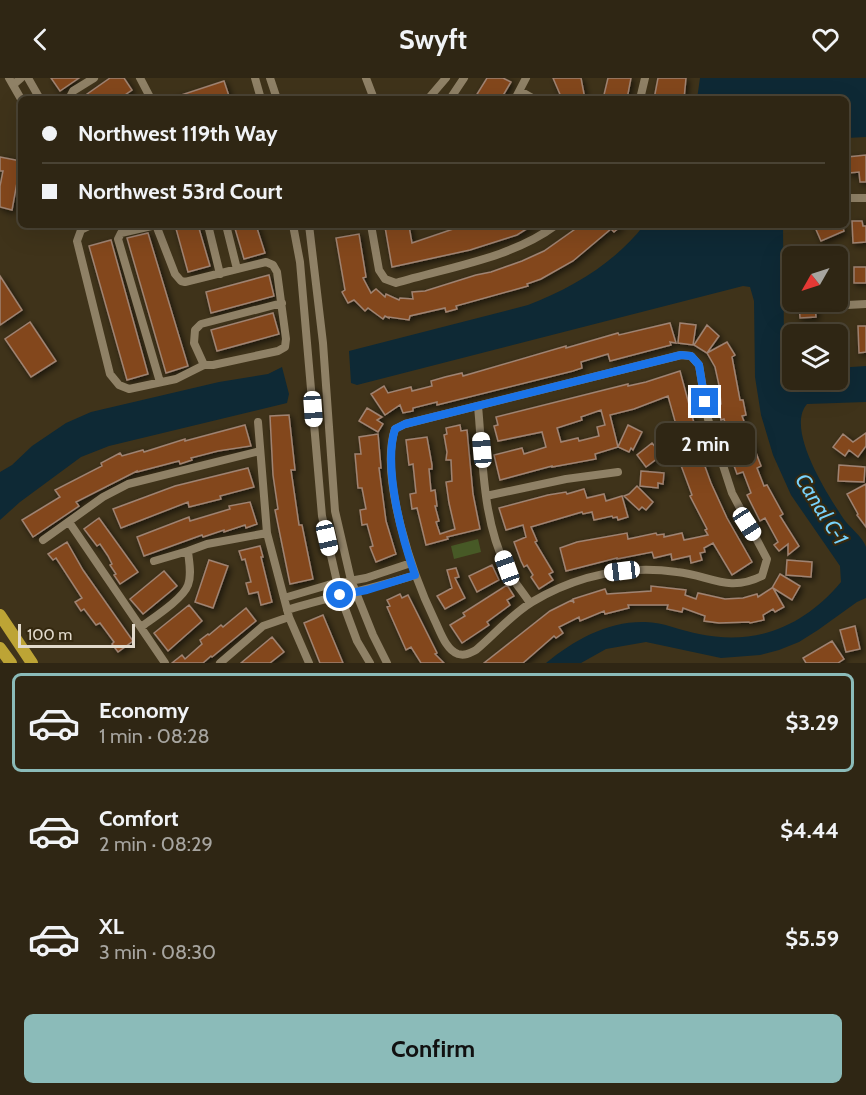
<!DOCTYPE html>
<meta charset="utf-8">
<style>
:root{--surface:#2f2614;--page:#3b3222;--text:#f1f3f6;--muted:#a7a5a0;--line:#4a4334;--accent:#8bbbb9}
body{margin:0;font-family:Cabin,sans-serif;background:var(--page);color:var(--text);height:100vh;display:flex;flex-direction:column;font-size:22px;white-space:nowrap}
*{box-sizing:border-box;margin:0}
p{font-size:20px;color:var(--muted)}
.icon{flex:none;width:33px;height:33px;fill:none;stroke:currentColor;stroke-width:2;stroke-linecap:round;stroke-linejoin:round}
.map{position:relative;height:585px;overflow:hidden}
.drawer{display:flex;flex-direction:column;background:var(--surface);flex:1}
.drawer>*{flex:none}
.hud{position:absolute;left:18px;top:18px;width:831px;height:132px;border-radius:9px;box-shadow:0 6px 24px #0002,0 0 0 2px var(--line);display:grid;align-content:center;height:132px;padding:0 24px;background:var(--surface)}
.needle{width:39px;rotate:231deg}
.controls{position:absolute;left:782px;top:168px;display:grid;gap:12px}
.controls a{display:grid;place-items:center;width:66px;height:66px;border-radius:9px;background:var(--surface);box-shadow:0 6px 24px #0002,0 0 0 2px var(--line);font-size:30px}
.scale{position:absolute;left:18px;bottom:15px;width:117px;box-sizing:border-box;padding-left:6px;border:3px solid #e2dacc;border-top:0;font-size:16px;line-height:21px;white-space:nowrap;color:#e2dacc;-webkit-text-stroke:4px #352910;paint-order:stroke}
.end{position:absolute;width:27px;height:27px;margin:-14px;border:8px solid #1a73e8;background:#fff;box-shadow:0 0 0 3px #fff}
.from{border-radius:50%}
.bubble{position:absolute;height:42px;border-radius:9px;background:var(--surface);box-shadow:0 6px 24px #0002,0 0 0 2px var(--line);font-size:20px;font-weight:700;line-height:42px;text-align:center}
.car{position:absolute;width:18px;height:36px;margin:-18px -9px;border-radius:8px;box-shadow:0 0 4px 2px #0007;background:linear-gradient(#fff 24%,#345 0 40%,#fff 0 76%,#345 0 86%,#fff 0)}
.hud b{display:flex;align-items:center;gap:21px;height:57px;font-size:22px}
.hud b+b{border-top:2px solid var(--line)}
.hud i{width:15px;height:15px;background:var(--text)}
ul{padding:10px 0 0;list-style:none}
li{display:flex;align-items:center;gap:18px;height:99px;margin:0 12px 9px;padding:0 12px;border:3px solid transparent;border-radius:9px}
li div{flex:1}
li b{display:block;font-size:22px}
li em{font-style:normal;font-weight:700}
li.active{border-color:var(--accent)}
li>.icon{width:54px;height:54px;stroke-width:1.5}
.cta{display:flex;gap:12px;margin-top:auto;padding:12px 24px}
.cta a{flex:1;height:69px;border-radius:9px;background:var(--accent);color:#111;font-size:24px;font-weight:700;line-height:69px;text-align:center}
header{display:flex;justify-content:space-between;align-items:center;height:78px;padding:0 24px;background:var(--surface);font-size:27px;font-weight:700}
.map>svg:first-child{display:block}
.green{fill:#475926}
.water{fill:#0e2935}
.building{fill:#83471c;stroke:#9f8372;stroke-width:1.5;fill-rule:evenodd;filter:url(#shadow)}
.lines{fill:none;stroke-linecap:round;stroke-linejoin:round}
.minor{stroke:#8f8166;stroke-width:8}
.highway{stroke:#bda435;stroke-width:12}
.route{stroke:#1a73e8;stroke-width:8}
.labels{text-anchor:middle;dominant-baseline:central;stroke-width:4.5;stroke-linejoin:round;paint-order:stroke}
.water-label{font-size:21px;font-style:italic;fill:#79d3fc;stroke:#352910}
</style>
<header><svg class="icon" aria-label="back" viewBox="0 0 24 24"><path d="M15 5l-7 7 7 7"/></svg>Swyft<svg class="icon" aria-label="heart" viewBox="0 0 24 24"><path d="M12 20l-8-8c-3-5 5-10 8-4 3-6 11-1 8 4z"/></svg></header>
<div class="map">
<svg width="866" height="585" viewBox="0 0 866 585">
<defs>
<filter id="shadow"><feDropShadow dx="2.5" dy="2.5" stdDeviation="3" flood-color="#0009"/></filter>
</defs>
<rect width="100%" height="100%" fill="#3f331a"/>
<path class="green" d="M478,461L481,474L454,481L451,468Z"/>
<path class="water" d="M700,0H866V59L846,60V21H697Z
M644,147H783L784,268L786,278L792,285V302H837V290L866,288V324L807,326C785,351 828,417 843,440C849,449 863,459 866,469C866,478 866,508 866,520L857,524L818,552L799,564L779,572L760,577L721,580L646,564L606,571L581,585H546C574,562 608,543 645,544C664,544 681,553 699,556C757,568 804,548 841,504L840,488L791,417L773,377L761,337L755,299L754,223L750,209L743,208L357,307L351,305L349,273L528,227C572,210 615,185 644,147Z
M282,289L289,316L287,325L109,368L81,379L20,424L0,442V394L12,387L32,368L66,345L91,334L219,304L268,296Z"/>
<path class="building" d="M51,0H79L60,13Z
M110,0H124L132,12L119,21H80Z
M487,0H503L511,4L501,21H474Z
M553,0H581L585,21H562Z
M608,0H631L627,21H603Z
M658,0H686L684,21H654Z
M224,3L230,21H172V20Z
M866,77V104H860L859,94L849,95L847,79Z
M0,79L21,83L12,132L0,129V108L3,93H0Z
M852,143H862L863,148H866V164L853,165Z
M175,147H198L210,188L188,194Z
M234,147H256L265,175L244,181Z
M394,147L409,148L412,165L465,147H533L517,157L470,172L392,189L385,149Z
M581,147H622L614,154L611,151L573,183L541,201L527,206L528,208L456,228L457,231L446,234L445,230L410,238L409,242L389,239V240L385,238L383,241L368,230L365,233L354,222L348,225L342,214L345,212L336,160L359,156L366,199L363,200L371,215L376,211L385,219L386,216L399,222L400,220L413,221L412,214L425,213L476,197L491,194L522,183L544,173Z
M814,147H842L844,153L821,163Z
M148,155L188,288L166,295L127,160Z
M111,162L148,296L127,302L89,168Z
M854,189H866V205H854Z
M269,197L274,218L211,235L206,214Z
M0,198L22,232L0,247Z
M799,224H815L816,239L800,240Z
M273,235L279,256L217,273L211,252Z
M30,244L56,283L31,299L5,261Z
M670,245L676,265L670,264L671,267L610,283L608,276L581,284L582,290L573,293L437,327V324L413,330V333L403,335L400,327L385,337L371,316L384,308L388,315L411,309L412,313L432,308L431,303L445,299L462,295L463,298L566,268V270L618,255L619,257Z
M680,245L696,247L693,267L678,265Z
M707,247L719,258L707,275L727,264L735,277L732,279L740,322H743L746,337L742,338L761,388L757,390L764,408L767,407L783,436L780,438L799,468L788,477V466L779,473L774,467L778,464L765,440L760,443L747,417L751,415L743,394L737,396L732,382L727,363L730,362L724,341L721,342L718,327L721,326L719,307L715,289L707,275L694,267Z
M858,248H866V274L859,275Z
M680,293L701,371L699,372L711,405L727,440L752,484L732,497L713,465L704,470L705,474L700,475L702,482L691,485L690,478L672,482L671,476L654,480L652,474L617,481V480L566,493L560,470L577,464L627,455L628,461L656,455L657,457L664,456V459L682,455L684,462L708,457L705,452L707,451L690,418L692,417L679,382L684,380L677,359H674L670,345L675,343L668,318L634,331L610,337L618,369L595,376L596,381L552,389V388L500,402L494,377L522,370L524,376L546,369L542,354L498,363L494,348L498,347L496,339L628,306V308L646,304ZM601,332L605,347L597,349L599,358L579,363L578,360L561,364L557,350L582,342L581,339Z
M367,330L382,339L377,342L383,346L378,354L359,343Z
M289,337L295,392H291L299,447H302L313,501L290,506L275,432L278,431L273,397L270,338Z
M245,347L251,368L218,373L191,380L192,382L180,386L179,383L137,394V393L76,424L79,428L33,459L22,442L60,419L55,412L102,388L101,385L120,375L122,378L143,372L144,374L185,361V363Z
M460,347L461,353L467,352L473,416L480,451L447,459L448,461L426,467L417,430L412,431L410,416L416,415L413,386L409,387L406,362L427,359L432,387V391H429L431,413L435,412L437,428H435L439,443L436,444L440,456L455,451L449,425L446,404L452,403L451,382H446L447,374L444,357L447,356L446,350Z
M628,347L642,354L633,372L631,370L629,374L618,369Z
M866,355V368L858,379L849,372L845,378L833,369L843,356L853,364Z
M378,356L381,390H379L386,443L396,476L376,484L370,469L373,468L367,446L362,447L360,432L366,431L362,410H358L355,376H361L359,359Z
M652,365L662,377L646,389L637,377Z
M839,387L865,389L864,404L838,403Z
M248,390L254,409L220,418L221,421L189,429L188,424L121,450L113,431L175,408Z
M641,393L664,395L663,406L658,405V410L640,408Z
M866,406V449L857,437L858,436L847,416Z
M637,408L653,424L646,432L642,429L639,432L624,418L629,416Z
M584,411L587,420L604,416L606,423L622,418L628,439L618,442L617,439L613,440L612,438L594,442L592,434L583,436L582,434L531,449L537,463L535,464L553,494L549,496L553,502L539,511L531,499L533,497L527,487L524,489L521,483L514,464L526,459L523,447L506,452L499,430L548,417L566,414L567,416Z
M250,424L257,446L246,450L245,447L224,454V452L203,459L202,457L144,478L137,459L189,439L190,443L230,431L229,428Z
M99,440L138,494L120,506L114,497L116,496L110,487L112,486L108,478L100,466L97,468L84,451Z
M67,464L83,492L133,563L118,574L112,566L114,564L100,545L96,547L84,531L81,533L75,524L82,520L56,480L53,482L48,476Z
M260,468L263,479H261L272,524L261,527L258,514L249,516L246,505L251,504L245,481L242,482L239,473Z
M209,482L228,488L213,530L195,524Z
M787,482L812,484L811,499L786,497Z
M492,487L499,502L477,514L469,498Z
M456,490L459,499L455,500L465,520L445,531L437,518L452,510L447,492Z
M164,493L177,508L143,536L130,521Z
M780,496L800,508L792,522L773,510L784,529L775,534L773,531L763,537L764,542L750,545L749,544L719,545L704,543L705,538L683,530L682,534L667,531L668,527H628L629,530L605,536L604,533L580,543L579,539L559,549L563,555L556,560L554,558L523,585H484L550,533L572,522L574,525L573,521L605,511L607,516L651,513V508L686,512L685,517L696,521L698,515L725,521L743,520L757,516L758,519L772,510Z
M507,507L514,518L507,522L510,527L487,544L489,547L462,565L450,547L465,538L463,535Z
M400,516L402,520L408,517L437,575L435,576L444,585H421L411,569L406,572L387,529L390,528L387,522Z
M189,527L202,543L168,573L154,555Z
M246,530L256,543L212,579L211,578L203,585H172L182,577L185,581L202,566L200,562L208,556L209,557L221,547L223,549Z
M323,537L343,585H320L304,545Z
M855,548L860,571L846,574L840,552Z
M272,559L284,574L270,585H241Z
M832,563L844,581L838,585H806L803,580Z"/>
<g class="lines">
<path class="minor" d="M9,0L21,21
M28,0L40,21
M140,0L151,21
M255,0L261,21
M270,0L277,21
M366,0L374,21
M13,7L21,0
M520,13L534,21
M69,21L73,13L94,0
M428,21L446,0
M450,21L464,0
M515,21L526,0
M640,21L645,0
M846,120H866
M91,147L81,152L77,163L110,296L119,307L129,311L176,301L204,287H213L278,273L285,269L286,261L277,194L273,187L266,184L185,204L181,203L175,196L156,147L121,155L118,161L160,304
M208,147L220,196
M226,147L237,191
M293,147L300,184L322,438L340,517L357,563L370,585
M309,147L323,265L335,433L351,502L373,557L387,585
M371,147L379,192L385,201L396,205C449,189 512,180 556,147
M847,227L866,226
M681,277L691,278L699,287L708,341L732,415L767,481L762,498C728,515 709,497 677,494C626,487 576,498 532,524C512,536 494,557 476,572C470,575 465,578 458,576C446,572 440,553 435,543C413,498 379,399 395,351L405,346Z
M204,287L194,265L195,252L201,246L282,225
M478,328C483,381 482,442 507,491C513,503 523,514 530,525
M258,344L267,455L289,539L309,585
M486,418L566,401L618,394
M69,444L165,585
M43,462L103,419L128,406L260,373
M154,483L188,473
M284,520L328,507L366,500L411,485
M287,532C329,519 372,511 415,497
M141,549C153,540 183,521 188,507C192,496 189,484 188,473L207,466L267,455
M220,585L263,548L289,539"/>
<path class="highway" d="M0,537L32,585
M0,570L11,585"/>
</g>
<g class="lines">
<path class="route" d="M340,517L367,512L415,497C402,460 383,389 395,351L405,346L681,277L691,278L699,287L705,324"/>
</g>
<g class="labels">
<g class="water-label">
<text transform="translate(822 431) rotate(58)">Canal C-1</text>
</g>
</g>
</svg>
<div class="controls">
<a><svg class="needle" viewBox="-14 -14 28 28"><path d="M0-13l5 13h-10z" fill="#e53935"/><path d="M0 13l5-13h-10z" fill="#a7a5a0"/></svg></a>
<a><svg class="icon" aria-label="layers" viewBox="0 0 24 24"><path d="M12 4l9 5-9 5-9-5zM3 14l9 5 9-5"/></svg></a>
</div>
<div class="scale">100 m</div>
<i class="end from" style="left:340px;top:517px"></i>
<i class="end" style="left:705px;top:324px"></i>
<div class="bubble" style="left:656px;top:345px;width:99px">2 min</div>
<i class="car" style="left:313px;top:331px;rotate:176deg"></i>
<i class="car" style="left:482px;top:372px;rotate:355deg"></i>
<i class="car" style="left:747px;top:446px;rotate:147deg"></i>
<i class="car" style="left:327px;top:460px;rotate:167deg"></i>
<i class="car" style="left:507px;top:490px;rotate:340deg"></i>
<i class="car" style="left:622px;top:493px;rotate:263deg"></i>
<div class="hud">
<b><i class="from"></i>Northwest 119th Way</b>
<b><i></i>Northwest 53rd Court</b>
</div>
</div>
<section class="drawer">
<ul>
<li class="active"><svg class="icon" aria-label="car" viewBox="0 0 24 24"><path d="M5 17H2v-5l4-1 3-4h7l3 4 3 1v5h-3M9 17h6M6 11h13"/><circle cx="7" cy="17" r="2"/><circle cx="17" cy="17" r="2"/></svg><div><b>Economy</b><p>1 min · 08:28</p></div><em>$3.29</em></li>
<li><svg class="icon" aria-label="car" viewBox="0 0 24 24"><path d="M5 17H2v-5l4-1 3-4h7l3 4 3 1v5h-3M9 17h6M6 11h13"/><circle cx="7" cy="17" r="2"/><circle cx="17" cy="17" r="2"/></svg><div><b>Comfort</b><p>2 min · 08:29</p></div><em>$4.44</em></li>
<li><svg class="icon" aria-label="car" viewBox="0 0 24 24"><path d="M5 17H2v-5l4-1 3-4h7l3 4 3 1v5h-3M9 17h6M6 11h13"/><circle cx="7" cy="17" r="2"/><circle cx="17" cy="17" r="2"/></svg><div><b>XL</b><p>3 min · 08:30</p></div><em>$5.59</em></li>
</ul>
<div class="cta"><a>Confirm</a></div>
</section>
